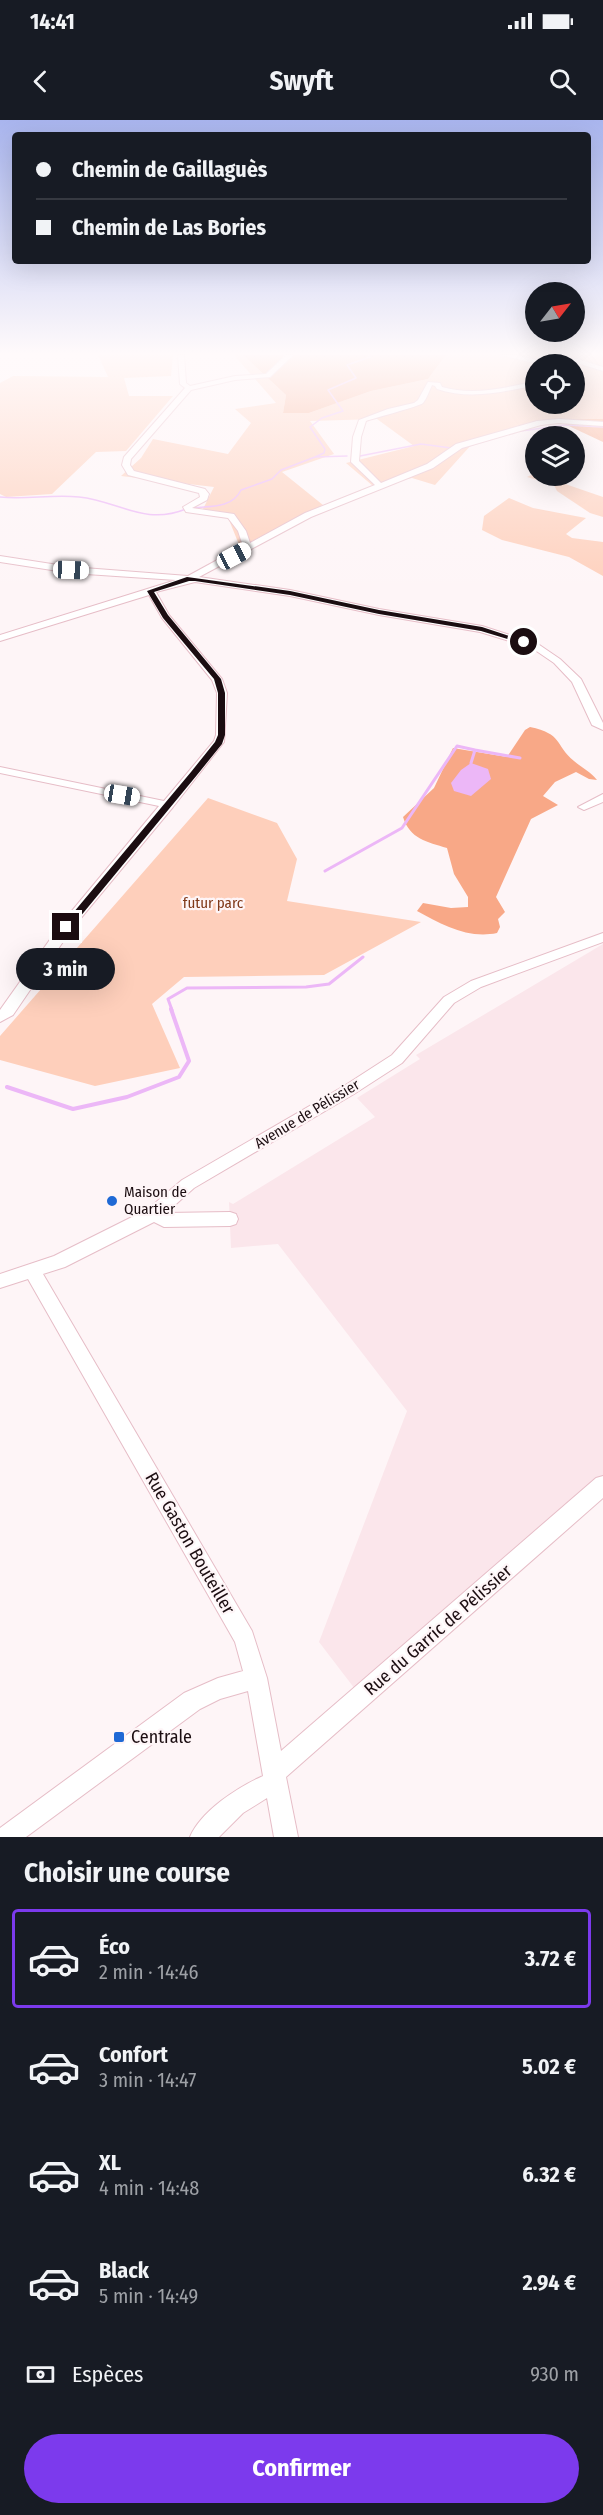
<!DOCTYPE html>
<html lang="fr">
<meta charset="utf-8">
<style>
:root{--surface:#171b24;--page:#20242c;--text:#f1f3f6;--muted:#9ea1a6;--line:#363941;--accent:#7c3aed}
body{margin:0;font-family:"Fira Sans Condensed",sans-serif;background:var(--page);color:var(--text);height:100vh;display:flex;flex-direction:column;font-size:22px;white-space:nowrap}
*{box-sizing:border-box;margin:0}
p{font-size:20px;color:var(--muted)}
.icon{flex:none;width:33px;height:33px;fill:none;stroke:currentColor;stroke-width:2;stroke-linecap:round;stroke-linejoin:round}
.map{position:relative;height:1717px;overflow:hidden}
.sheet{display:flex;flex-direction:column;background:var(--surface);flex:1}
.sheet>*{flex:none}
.top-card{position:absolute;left:12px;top:12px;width:579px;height:132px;border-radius:6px;box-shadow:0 6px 24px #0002;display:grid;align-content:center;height:132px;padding:0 24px;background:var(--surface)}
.needle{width:39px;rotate:59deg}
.tools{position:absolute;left:525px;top:162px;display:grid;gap:12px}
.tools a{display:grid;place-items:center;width:60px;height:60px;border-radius:50%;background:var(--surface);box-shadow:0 6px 24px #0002;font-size:30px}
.end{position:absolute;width:27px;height:27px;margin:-14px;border:8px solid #1b0d11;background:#fff;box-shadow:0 0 0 3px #fff}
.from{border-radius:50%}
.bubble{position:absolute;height:42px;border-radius:21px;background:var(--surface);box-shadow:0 6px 24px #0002;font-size:20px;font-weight:700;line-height:42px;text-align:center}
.car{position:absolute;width:18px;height:36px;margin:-18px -9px;border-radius:8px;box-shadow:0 0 4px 2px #0007;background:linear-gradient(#fff 24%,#345 0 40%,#fff 0 76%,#345 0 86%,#fff 0)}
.top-card b{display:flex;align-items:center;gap:21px;height:57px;font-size:22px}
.top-card b+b{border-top:2px solid var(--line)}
.top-card i{width:15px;height:15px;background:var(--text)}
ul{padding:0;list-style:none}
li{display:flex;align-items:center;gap:18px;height:99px;margin:0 12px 9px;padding:0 12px;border:3px solid transparent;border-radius:6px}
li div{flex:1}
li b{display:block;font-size:22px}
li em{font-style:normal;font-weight:700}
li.current{border-color:var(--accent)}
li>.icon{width:54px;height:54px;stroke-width:1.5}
h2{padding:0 24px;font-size:27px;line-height:72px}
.pay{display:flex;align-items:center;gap:15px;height:66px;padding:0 24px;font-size:22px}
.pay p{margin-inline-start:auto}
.primary-button{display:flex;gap:12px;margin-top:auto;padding:12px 24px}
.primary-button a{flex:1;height:69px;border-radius:36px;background:var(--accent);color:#fff;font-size:24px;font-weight:700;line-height:69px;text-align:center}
.status{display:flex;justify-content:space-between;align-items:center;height:42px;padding:0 30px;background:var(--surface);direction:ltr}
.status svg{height:16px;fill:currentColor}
header{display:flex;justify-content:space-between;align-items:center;height:78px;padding:0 24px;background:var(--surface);font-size:27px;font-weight:700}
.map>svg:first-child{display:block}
.built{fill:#fbe6eb}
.green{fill:#fecfbb;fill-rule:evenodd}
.forest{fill:#f8a887}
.water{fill:#ecb7f7}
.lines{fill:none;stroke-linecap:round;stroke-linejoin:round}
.stream-far2{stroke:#ecb7f7;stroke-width:1.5}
.stream-far1{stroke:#ecb7f7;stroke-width:3}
.stream{stroke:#ecb7f7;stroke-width:4}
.minor-casing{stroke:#e6bdc7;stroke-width:2}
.minor{fill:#fff;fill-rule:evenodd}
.route{fill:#1b0d11}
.poi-dot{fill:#1f69d5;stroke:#fef5f7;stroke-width:2}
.labels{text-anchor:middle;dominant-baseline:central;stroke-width:4.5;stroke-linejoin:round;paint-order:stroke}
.park-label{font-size:15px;fill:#803919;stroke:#fef5f7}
.street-label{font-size:15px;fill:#1b0d11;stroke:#fef5f7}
.poi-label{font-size:15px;fill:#1b0d11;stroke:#fef5f7;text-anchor:start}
.near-street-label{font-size:18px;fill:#1b0d11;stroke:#fef5f7}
.near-poi-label{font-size:18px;fill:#1b0d11;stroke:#fef5f7;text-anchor:start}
</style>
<div class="status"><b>14:41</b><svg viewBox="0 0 49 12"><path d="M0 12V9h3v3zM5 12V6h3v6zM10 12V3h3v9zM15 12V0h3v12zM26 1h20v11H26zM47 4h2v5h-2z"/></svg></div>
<header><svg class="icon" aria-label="back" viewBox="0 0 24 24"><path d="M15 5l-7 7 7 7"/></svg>Swyft<svg class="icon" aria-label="search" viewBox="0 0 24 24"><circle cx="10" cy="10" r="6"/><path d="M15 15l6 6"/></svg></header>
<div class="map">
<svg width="603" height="1717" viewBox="0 0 603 1717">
<rect width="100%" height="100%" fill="#fef5f7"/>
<path class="built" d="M603,824V1356L358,1573L319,1522L407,1291L278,1124L231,1128L229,1082L233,1084L375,997L357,978L420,939L416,935Z"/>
<path class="green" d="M98,235H173L171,256L124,258L129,276H173L126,331L96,332L52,374L6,377L0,374V263L13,256L108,257Z
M234,235H243L286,275L283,293H309L371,271L428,259L446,235H603V299H554L472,324L435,365L412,358L373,366L346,343L414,326L377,299L310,301L334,334L282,352L323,385L240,427L227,395L202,391L214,367L121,356L141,338L153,319L228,334L251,303L235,289L276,283ZM536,244H574V284H536Z
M535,353L536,356H542L603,377V397L590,393L557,371L554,365L527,357Z
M509,378L533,388L586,398L566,414L572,418L603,422V456L569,437L502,420L482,410L484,396Z
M208,678L277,703L297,739L287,781L421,802L324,855L184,857L152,884L180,948L95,966L0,940V916Z"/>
<path class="forest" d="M243,235H446L428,259L371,271L309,293H283L286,275Z
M554,299H603V322Z
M530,607C563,614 554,624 574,641C582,648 590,651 597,660L589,659L576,652L555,662L543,676L558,685L531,699L496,777L505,792L498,799L500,807L497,813C468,819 442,805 417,791L423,783L451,788L468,787V777L454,754L447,728C427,722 410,719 403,697L434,668L453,628L507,637L525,610Z"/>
<path class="water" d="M471,643L488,649L491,659L471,676L454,671L451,663L461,650Z"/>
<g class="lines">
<path class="stream-far2" d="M521,311L565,305L603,307
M360,336L421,324L459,329L498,317
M315,337L324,333L325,329L310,307L322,298L343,291L328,270L356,258L347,245L370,237L369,235
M0,377C26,380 52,374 79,377C119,381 144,406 186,389
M191,388C209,386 232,389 241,370L272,359L281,350L315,337L347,336"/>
<path class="stream-far1" d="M471,643L475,630L520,638
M325,751L402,708L457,626L475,630
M172,890L168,879L187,868L306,867L329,864L363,837"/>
<path class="stream" d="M7,967L73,989L127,977L179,957L189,941L171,889"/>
<defs>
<path id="minor" d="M178,235H184L186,263L190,266L235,256L266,254L286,235H293L270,257L235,260L191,270L131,339L130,345L134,351L205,369L209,374L207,380L192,388L234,394L246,411L250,423L305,393L375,365L351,342L353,317L359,300L388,289L414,283L418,280L428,262L440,263L442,267C473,276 505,268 536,261V265C502,272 470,280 437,269L435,266L432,265C429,271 427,278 423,283C420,286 375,298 366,301L361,317L359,341L381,363L427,344L456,324L537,301L559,299L603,302V306L559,303L541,305L462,328L433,348L311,397L199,457L290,470L379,489L482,506L538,524L560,539L581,559L603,603V610L592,605L572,562L554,543L532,528L480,512L379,495L290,476L195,462L156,472L169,495L222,559L227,573L224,622L173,687L71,810L13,895L0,902V890L61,804L159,686L0,653V647L164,681L214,621L216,615L217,573L212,560L162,498L149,475L0,521V515L176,460L71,453L0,442V436L71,447L188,456L243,426L238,411L228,398L186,392L183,387L200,377L199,373L128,355L122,345L124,337L185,268L180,264Z
M501,235H514L538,240L577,239L603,247V251L577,243L538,244Z
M603,674V682L584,690L578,687Z
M603,813V822L481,867L454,883L402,943L354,974L194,1068L166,1093L230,1092L236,1094L238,1099L236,1104L230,1106L164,1107L154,1102L65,1147L43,1154L252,1511L267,1558L281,1631L596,1358L603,1356V1378L286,1657L298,1717H274L267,1678L243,1693L219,1717H190C201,1691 238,1667 263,1656L248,1571L220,1579L200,1589L26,1717H0V1708L184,1573L218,1558L243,1551L235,1522L28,1159L0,1168V1154L54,1136L148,1089L182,1060L344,966L392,935L444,877L471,861Z"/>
</defs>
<use href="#minor" class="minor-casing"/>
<use href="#minor" class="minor"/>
</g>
<linearGradient id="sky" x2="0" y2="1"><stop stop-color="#a9b5ee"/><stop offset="0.49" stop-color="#fffafb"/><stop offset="1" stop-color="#fffafb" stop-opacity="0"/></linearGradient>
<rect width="603" height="476" fill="url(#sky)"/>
<path class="route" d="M187,457L290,471L379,490L482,507L527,522L524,524L481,511L379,494L290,475L195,461H189L154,472L168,495L221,559L225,573V615L222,624L197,655L70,809H63V805L191,652L215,622L218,615V573L214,559L163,498L147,471Z"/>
<g class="poi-dot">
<circle cx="112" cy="1081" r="6"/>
<rect x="113" y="1611" width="12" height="12" rx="3"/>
</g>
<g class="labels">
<g class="park-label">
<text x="213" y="783">futur parc</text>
</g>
<g class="street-label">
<text transform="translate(307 994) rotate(-31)">Avenue de Pélissier</text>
</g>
<g class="poi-label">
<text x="124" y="1072">Maison de<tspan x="124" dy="17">Quartier</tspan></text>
</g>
<g class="near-street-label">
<text transform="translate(190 1423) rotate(60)">Rue Gaston Bouteiller</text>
<text transform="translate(438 1510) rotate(-41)">Rue du Garric de Pélissier</text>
</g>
<g class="near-poi-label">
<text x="131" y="1617">Centrale</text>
</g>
</g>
</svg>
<div class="tools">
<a><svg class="needle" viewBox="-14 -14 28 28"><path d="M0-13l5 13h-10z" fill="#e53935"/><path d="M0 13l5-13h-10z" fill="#9ea1a6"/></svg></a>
<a><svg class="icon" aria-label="locate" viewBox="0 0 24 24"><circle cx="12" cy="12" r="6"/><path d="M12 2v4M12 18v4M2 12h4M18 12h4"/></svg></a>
<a><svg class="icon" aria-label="layers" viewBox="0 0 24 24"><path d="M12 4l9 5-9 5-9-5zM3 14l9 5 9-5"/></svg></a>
</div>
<i class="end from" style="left:524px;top:522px"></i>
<i class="end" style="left:66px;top:807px"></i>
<div class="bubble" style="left:16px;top:828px;width:99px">3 min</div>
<i class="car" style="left:234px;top:436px;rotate:62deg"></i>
<i class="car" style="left:71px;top:450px;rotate:92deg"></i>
<i class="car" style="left:122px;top:675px;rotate:100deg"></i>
<div class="top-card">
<b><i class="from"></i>Chemin de Gaillaguès</b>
<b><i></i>Chemin de Las Bories</b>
</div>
</div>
<section class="sheet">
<h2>Choisir une course</h2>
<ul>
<li class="current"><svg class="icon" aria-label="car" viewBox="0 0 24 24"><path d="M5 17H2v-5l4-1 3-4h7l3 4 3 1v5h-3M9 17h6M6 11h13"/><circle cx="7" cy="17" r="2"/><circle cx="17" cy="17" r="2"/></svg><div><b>Éco</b><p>2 min · 14:46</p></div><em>3.72 €</em></li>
<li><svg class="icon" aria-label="car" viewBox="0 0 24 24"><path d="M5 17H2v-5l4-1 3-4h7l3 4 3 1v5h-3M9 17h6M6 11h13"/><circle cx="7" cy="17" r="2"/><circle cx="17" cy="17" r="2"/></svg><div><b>Confort</b><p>3 min · 14:47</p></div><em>5.02 €</em></li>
<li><svg class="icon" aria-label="car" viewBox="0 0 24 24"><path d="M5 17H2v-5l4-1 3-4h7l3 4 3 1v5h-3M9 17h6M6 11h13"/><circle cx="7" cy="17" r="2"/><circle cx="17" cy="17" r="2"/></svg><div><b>XL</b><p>4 min · 14:48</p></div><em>6.32 €</em></li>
<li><svg class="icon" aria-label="car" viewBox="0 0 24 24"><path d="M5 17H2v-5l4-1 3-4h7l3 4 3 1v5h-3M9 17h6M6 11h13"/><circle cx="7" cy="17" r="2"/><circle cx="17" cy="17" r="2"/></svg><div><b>Black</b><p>5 min · 14:49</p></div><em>2.94 €</em></li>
</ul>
<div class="pay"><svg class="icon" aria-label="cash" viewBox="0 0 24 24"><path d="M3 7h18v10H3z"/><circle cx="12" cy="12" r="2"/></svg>Espèces<p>930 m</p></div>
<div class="primary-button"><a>Confirmer</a></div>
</section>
